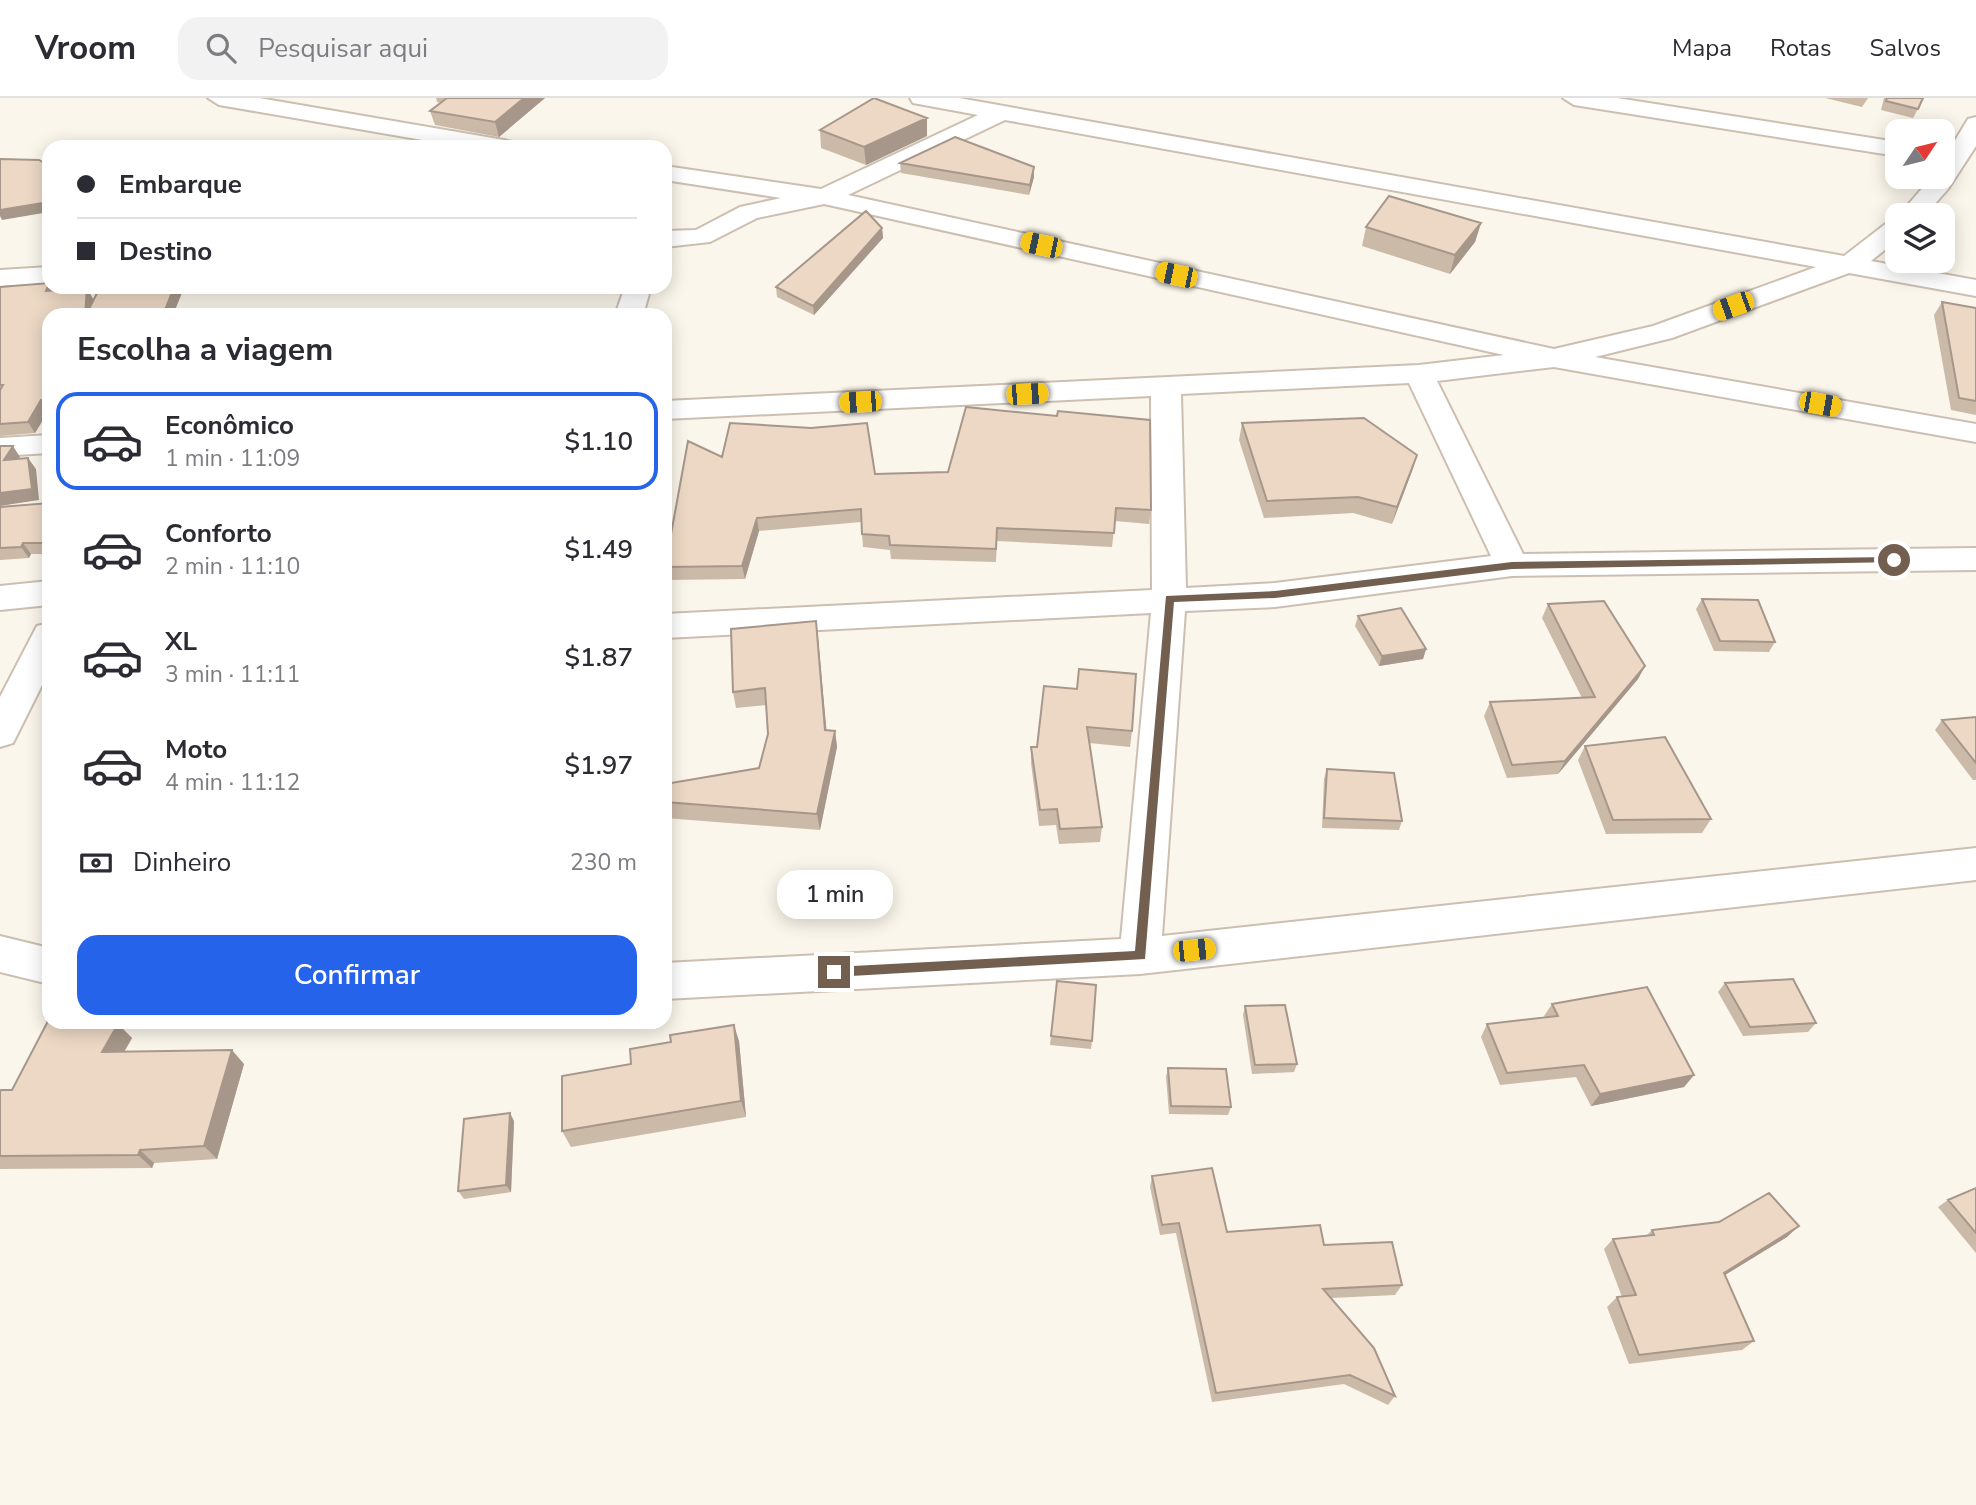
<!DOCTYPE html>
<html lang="pt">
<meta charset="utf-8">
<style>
:root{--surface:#fff;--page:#f2f2f3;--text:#2b2b33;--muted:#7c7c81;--line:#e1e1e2;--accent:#2563eb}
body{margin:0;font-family:"Nunito Sans",sans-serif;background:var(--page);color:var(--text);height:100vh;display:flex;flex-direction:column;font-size:26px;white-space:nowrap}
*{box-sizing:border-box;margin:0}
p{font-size:23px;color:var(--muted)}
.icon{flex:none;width:38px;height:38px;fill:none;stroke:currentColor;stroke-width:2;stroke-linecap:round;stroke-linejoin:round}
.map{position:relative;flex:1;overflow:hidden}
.side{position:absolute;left:42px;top:210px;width:630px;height:721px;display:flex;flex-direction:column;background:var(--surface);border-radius:21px;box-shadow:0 4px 18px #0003}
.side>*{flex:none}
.hud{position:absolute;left:42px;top:42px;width:630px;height:154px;border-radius:21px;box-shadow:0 4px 18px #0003;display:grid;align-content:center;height:154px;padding:0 35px;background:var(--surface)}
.needle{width:46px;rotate:55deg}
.fabs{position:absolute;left:1885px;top:21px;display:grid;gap:14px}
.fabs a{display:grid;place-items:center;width:70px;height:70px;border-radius:14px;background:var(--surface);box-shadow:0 4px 18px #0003;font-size:35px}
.end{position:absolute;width:32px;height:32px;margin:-16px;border:9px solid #735f50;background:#fff;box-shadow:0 0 0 4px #fff}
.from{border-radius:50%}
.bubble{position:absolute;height:49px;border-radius:21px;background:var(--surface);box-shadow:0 4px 18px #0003;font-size:23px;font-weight:600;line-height:49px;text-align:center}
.car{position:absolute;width:21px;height:42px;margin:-21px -10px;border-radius:9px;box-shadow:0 0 5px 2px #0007;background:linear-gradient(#f5c518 24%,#345 0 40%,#f5c518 0 76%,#345 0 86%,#f5c518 0)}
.hud b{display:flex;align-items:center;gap:24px;height:66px;font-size:26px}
.hud b+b{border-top:2px solid var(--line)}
.hud i{width:18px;height:18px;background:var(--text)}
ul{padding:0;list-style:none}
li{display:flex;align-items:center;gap:21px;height:98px;margin:0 14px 10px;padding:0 21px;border:4px solid transparent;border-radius:21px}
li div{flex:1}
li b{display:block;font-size:26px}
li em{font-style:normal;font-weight:600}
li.selected{border-color:var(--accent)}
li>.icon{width:63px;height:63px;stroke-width:1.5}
h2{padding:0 35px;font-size:32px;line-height:84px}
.pay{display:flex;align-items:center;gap:18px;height:77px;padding:0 35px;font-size:26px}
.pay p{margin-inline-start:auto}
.button{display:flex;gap:14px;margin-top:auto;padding:14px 35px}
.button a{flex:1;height:80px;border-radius:21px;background:var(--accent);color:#fff;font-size:28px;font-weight:600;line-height:80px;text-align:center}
header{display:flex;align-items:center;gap:42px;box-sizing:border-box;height:98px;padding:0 35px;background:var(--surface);border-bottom:2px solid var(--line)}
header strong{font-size:33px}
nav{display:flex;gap:38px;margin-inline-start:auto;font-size:24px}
.search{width:490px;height:63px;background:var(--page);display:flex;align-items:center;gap:18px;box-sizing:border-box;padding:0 24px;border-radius:21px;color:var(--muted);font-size:26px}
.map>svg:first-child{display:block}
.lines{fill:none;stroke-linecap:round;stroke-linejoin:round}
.minor-casing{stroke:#ccbfb1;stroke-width:4}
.minor{fill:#fff;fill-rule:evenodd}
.wall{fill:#ccbaa9}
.shaded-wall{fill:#a6978a}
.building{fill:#edd8c5;stroke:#a6978a;stroke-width:2}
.route{fill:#735f50}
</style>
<header>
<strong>Vroom</strong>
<div class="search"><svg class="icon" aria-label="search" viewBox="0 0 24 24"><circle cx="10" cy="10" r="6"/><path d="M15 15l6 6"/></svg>Pesquisar aqui</div>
<nav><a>Mapa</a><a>Rotas</a><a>Salvos</a></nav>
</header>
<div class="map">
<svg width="1976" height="1407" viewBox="0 0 1976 1407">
<rect width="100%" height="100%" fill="#fbf6eb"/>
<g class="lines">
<defs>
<path id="minor" d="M208,0H259L504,42L512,44L516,49H463L219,7Z
M910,0H959L1844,158L1888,124L1897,121V142L1871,163L1976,182V198L1849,175L1672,240L1595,259L1976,326V344L1554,269L1437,283L1523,456L1976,450V472L1512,478L1275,509L1185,513L1162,838L1976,750V782L1140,876L665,901V865L1121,841L1151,515L665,540V516L1152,492L1151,298L665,321V303L1419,267L1504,257L824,106L757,120L710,144L665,149V133L696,132L740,109L781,100L665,82V68L821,91L978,17L913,5ZM1005,22L1816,169L1653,228L1554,251L848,97ZM1409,285L1491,458L1275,485L1186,490L1181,296Z
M1563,0H1617L1897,44V58L1574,7Z
M1976,19V48L1948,91L1925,117H1899L1932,79H1942V64L1968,21Z
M49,169V185L0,188V172Z
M625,189H651L643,217H615Z
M49,337V355L0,358V340Z
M49,483V507L0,512V488Z
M49,525V573L13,645L0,649V599L37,528Z
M0,838L49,850V886L0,874Z"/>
</defs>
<use href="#minor" class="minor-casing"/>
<use href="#minor" class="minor"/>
</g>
<path class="wall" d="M436,0H545L499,39L435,27L430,13L441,5L437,4Z
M1825,0H1868L1862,9Z
M1884,0H1924L1913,20L1881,12Z
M927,20V38L866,67L821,50L820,32Z
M900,65L1034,79L1029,97L901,75Z
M1481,125L1475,144L1450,176L1362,148L1366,129Z
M882,130L883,140L814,217L777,199L776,189Z
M0,189L54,193L87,190L93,201V204L183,192L173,217H49V313L35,335L0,338Z
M1942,204L1976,210V317L1951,312L1934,217Z
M1242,325L1417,357L1412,373L1392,426L1353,415L1264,420L1239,342Z
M722,359L875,376L1151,412L1149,426L1115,423L1112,449L997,443L996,464L891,461L890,452L863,449L861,424L759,433L745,481L668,482L665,466Z
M49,405V456H31L29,460L0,462V409Z
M1702,501L1775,544L1769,554L1714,553L1696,511Z
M1548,506L1645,568L1638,581L1558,676L1507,680L1484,618L1490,604L1582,600L1542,520Z
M1358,518L1426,551L1423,561L1379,568L1355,528Z
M818,540L826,632L835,633L837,649L820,732L665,720V686L759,670L768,636L766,607L736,610L733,594Z
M1044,588L1132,633L1130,649L1089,645L1102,729L1100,744L1059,746L1056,727L1039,728L1031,665V649H1037Z
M1976,619V682H1973L1935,632L1942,622Z
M1585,648L1711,721L1702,735L1606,736L1578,662Z
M1327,671L1402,723L1399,732L1322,730L1324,681Z
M1057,883L1092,943L1091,951L1050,947Z
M1725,885L1816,925L1808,934L1743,938L1718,894Z
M1552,906L1694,977L1684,989L1591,1008L1576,979L1500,987L1481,939L1487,926L1545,919L1544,918Z
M1245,908L1297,966L1294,974L1252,976L1243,917Z
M118,926L132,940L124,954L244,966L217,1061L154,1065L152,1070L0,1071V994L12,992Z
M739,943L746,1019L571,1049L562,1033Z
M1168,970L1231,1009L1228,1017L1169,1016L1166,979Z
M514,1023L511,1094L464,1101L458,1093Z
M1152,1078L1227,1134L1324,1147L1402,1187L1395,1197L1331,1200L1395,1298L1388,1307L1344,1286L1212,1304L1176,1135L1160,1137L1150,1089Z
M1976,1090V1155L1938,1109L1948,1102Z
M1652,1132L1787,1139L1725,1177L1754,1243L1742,1252L1629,1266L1607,1209L1617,1199H1622L1604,1151L1613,1141L1646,1138Z"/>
<path class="shaded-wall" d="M524,0H545L499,39L495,24Z
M927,20V38L866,67L864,49Z
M1034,69V79L1029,97L1030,87Z
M49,104V114L2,122L0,118V112Z
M1481,125L1475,144L1450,176L1455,157Z
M882,130L883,140L814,217L813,208Z
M49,187V189H52L56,196L46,193Z
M174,189H181L183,192L173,217H163Z
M87,190L93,201L92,217H85Z
M41,302L48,313L35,335L28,324Z
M13,348L20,359L12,373L4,362Z
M1417,357L1412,373L1392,426L1397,409Z
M28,360L36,371L39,402L0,408V395Z
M757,420L759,433L745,481L742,468Z
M23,445L31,456L29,460L21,449Z
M816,523L818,540L828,648L825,632Z
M1426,551L1423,561L1379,568L1382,558Z
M1645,568L1638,581L1558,676L1565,663Z
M835,633L837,649L820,732L817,716Z
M118,926L132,940L116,968L102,954Z
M734,927L739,943L746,1019L741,1003Z
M232,952L244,966L217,1061L204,1048Z
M1694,977L1684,989L1591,1008L1600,996Z
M510,1015L514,1023L511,1094L506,1087Z
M140,1052L154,1065L152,1070L138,1057Z
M1799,1128L1787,1139L1712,1185L1724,1175Z"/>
<path class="building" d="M447,0H524L495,24L430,13Z
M874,0L927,20L864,49L820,32Z
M1887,0H1923L1918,11L1886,3Z
M955,39L1034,69L1030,87L900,65Z
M0,61L39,62L49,68V104L0,112Z
M1389,98L1481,125L1455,157L1366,129Z
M866,113L882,130L813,208L776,189Z
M49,185L46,193L87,190L85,217H49V302H41L28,324L0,326V292L3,287H0V189Z
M100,189H174L163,217H86Z
M1942,204L1976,210V303L1959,300Z
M966,309L1057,318L1058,313L1150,322L1151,412L1116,410L1114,435L997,430L996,451L890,447L889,438L862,436L861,411L757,420L742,468L665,469L688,343L722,359L730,325L811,330L867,325L875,376L948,374Z
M1364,320L1417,357L1397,409L1358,399L1267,403L1242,325Z
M0,348H13L4,362L28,360L32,391L0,395Z
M49,405V445H23L21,449L0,450V409Z
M1702,501L1758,502L1775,544L1720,543Z
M1604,503L1645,568L1565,663L1512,667L1490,604L1595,599L1548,506Z
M1401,510L1426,551L1382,558L1358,518Z
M816,523L825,632L835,633L817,716L665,704V686L759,670L768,636L765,590L733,594L731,531Z
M1079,571L1136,576L1132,633L1087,629L1102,729L1060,731L1057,711L1040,712L1031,649H1037L1044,588L1077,591Z
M1976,619V665L1942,622Z
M1665,639L1711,721L1613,722L1585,648Z
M1327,671L1394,675L1402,723L1324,720Z
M1793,881L1816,925L1750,929L1725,885Z
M1057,883L1096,887L1092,943L1051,938Z
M1647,889L1694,977L1600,996L1584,967L1507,975L1487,926L1558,918L1552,906Z
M1285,907L1297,966L1255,967L1245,908Z
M48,923L118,926L102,954L232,952L204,1048L140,1052L138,1057L0,1058V994L1,992H12Z
M734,927L741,1003L562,1033V978L631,966L630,951L671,944L670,937Z
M1168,970L1226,971L1231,1009L1171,1008Z
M510,1015L506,1087L458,1093L464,1021Z
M1212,1070L1227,1134L1320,1127L1324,1147L1392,1144L1402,1187L1323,1191L1374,1250L1395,1298L1350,1277L1216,1295L1179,1125L1162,1127L1152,1078Z
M1976,1090V1135L1948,1102Z
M1769,1095L1799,1128L1724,1175L1754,1243L1639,1257L1617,1199L1636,1197L1613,1141L1654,1137L1652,1132L1719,1124Z"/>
<path class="route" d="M1894,459L1898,464L1512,471L1275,500L1174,504L1145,861L834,879L828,874L834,869L1135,853L1166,498L1275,493L1512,464Z"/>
</svg>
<div class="fabs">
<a><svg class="needle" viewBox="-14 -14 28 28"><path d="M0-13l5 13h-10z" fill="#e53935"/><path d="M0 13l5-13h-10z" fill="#7c7c81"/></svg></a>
<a><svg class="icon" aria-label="layers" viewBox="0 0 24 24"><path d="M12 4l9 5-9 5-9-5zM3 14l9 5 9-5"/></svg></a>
</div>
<i class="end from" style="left:1894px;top:462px"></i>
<i class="end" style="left:834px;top:874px"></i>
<div class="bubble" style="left:777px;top:772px;width:116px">1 min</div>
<i class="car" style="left:1041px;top:147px;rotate:282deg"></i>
<i class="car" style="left:1176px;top:177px;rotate:282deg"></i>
<i class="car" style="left:1733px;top:208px;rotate:250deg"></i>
<i class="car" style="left:1027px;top:296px;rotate:87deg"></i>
<i class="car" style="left:860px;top:304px;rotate:267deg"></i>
<i class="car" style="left:1820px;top:306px;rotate:100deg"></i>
<i class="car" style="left:1194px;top:852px;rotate:84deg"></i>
<div class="hud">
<b><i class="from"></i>Embarque</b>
<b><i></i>Destino</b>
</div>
<section class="side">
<h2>Escolha a viagem</h2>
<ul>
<li class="selected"><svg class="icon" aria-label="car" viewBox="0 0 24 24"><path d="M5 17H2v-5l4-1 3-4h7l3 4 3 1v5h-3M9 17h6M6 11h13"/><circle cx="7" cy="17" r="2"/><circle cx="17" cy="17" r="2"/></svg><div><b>Econômico</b><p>1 min · 11:09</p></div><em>$1.10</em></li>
<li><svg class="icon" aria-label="car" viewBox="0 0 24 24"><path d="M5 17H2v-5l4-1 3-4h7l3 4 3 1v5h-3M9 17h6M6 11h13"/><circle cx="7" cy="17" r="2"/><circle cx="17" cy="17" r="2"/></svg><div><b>Conforto</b><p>2 min · 11:10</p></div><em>$1.49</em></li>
<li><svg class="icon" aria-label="car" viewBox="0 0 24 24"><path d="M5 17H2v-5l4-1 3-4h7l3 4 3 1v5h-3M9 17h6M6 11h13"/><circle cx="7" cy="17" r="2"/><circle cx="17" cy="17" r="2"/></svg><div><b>XL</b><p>3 min · 11:11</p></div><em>$1.87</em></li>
<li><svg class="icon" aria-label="car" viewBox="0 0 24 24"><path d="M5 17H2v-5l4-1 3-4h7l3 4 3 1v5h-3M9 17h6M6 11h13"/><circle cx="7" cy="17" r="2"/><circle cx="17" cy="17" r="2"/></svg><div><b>Moto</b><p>4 min · 11:12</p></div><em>$1.97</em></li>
</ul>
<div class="pay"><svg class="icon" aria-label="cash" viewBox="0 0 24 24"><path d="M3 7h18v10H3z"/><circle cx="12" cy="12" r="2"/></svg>Dinheiro<p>230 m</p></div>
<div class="button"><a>Confirmar</a></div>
</section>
</div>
